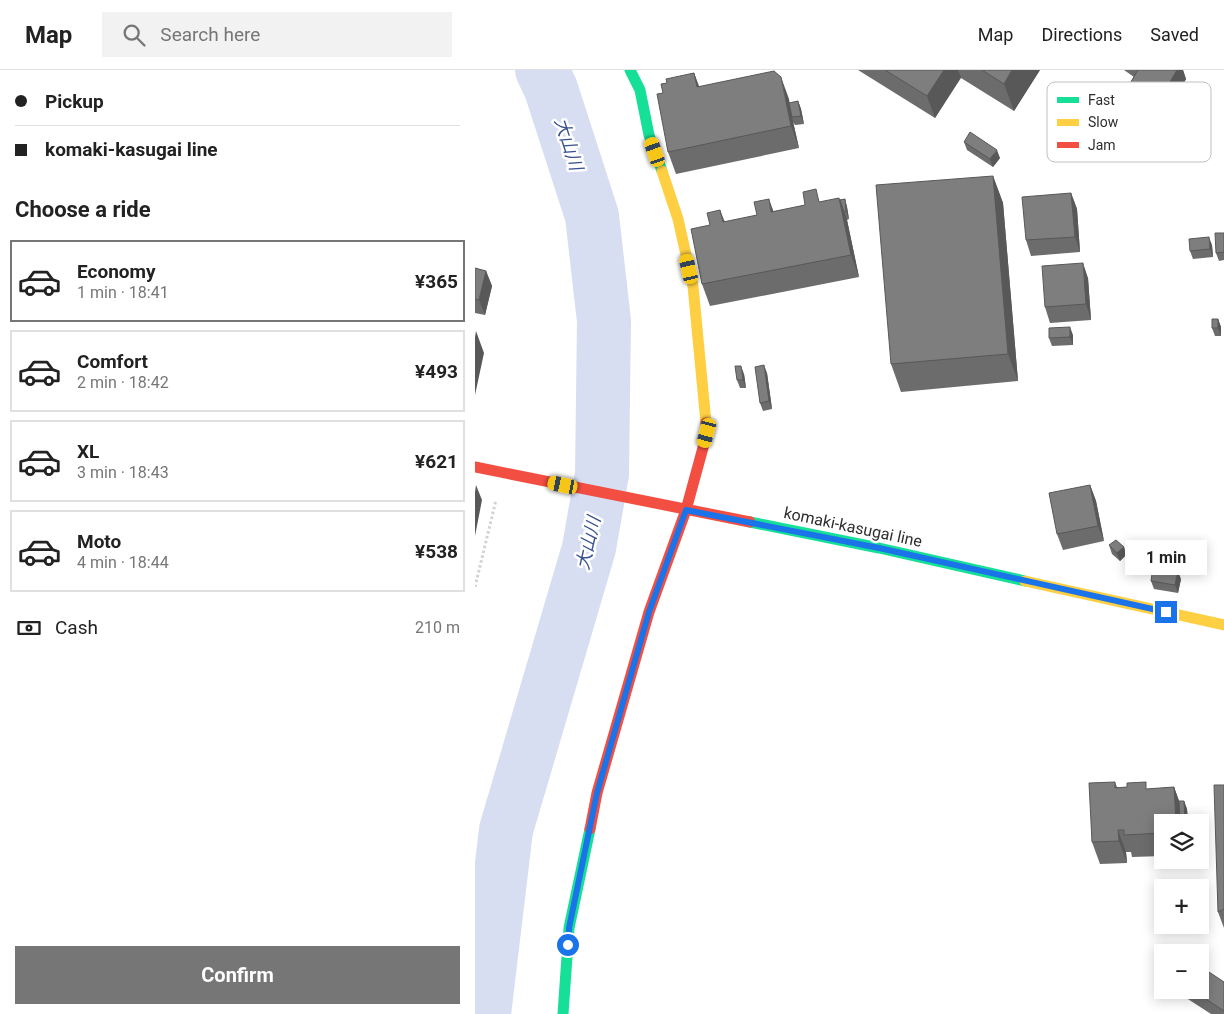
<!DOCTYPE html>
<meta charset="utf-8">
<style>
:root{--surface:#fff;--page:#f2f2f2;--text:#222;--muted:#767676;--line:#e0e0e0;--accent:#767676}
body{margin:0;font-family:Roboto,"Noto Sans JP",sans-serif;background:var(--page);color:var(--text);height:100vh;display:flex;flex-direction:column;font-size:19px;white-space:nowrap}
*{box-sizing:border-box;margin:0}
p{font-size:16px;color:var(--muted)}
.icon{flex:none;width:28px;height:28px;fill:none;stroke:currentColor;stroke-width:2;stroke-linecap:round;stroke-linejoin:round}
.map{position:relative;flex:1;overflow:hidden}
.side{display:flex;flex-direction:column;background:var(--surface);width:475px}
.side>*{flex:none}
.banner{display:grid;align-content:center;height:110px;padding:0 15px;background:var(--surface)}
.tools{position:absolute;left:679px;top:744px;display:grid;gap:10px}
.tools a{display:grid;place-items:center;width:55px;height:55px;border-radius:0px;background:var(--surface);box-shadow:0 2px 12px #0003;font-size:25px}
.end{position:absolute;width:22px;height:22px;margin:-11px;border:6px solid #1a73e8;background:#fff;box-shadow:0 0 0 2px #fff}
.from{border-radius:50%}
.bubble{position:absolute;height:35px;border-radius:0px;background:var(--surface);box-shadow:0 2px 12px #0003;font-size:16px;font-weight:700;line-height:35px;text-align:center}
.car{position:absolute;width:15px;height:30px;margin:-15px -8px;border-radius:6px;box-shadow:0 0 4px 1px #0007;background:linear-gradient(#f5c518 24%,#345 0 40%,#f5c518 0 76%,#345 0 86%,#f5c518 0)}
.banner b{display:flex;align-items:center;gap:18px;height:48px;font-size:19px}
.banner b+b{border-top:1px solid var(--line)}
.banner i{width:12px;height:12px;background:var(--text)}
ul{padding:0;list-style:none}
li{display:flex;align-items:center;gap:15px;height:82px;margin:0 10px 8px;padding:0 5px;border:2px solid var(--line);border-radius:0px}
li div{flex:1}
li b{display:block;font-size:19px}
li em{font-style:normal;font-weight:700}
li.selected{border-color:var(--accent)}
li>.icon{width:45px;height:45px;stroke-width:1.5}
h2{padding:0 15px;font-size:22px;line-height:60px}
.pay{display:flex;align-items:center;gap:12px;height:55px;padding:0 15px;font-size:19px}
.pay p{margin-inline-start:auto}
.action{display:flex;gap:10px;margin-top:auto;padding:10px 15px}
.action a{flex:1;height:58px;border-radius:0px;background:var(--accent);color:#fff;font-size:20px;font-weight:700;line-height:58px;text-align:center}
header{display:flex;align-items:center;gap:30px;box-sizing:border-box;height:70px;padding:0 25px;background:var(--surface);border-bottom:1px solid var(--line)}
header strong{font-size:24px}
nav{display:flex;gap:28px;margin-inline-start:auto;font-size:18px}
.search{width:350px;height:45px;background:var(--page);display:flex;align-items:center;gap:12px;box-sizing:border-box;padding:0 18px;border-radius:0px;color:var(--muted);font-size:19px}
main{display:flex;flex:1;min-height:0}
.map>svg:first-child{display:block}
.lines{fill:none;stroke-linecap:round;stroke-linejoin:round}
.river{stroke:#d7def2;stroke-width:54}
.path{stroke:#d2d2d2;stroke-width:3;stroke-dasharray:2.5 2.5;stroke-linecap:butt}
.fast{stroke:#16e098;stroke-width:11}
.slow{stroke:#ffcf43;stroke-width:11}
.jam{stroke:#f24e42;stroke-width:11}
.wall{fill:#6c6c6c}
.shaded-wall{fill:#585858}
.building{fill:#7e7e7e;stroke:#585858}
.route{stroke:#1a73e8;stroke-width:6}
.labels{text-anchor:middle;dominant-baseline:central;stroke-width:5;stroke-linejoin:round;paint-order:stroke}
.street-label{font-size:16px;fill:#2d2d2d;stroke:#fff}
.water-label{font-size:18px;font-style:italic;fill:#3a5291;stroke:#fff}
.key{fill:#fff;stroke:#c0c0c0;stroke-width:1}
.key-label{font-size:14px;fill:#2d2d2d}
</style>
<header>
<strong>Map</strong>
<div class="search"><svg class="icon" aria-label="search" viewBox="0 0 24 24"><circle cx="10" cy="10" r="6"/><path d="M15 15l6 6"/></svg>Search here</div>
<nav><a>Map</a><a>Directions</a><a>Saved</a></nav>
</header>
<main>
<section class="side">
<div class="banner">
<b><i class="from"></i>Pickup</b>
<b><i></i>komaki-kasugai line</b>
</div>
<h2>Choose a ride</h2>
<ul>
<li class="selected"><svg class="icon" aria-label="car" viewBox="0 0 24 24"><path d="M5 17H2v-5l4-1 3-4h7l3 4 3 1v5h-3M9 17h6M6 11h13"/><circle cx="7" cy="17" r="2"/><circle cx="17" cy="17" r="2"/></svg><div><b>Economy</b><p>1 min · 18:41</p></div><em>¥365</em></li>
<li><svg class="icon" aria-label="car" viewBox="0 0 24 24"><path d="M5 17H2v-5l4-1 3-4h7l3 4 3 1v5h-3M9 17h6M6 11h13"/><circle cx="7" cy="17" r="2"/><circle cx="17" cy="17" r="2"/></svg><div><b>Comfort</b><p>2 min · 18:42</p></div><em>¥493</em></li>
<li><svg class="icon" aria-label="car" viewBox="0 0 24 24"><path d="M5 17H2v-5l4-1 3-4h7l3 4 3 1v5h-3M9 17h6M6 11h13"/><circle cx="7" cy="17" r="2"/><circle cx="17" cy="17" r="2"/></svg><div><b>XL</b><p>3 min · 18:43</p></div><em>¥621</em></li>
<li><svg class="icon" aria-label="car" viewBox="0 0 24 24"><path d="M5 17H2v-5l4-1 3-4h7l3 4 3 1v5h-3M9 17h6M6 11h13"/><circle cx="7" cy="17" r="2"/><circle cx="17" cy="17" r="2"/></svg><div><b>Moto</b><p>4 min · 18:44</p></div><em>¥538</em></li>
</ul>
<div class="pay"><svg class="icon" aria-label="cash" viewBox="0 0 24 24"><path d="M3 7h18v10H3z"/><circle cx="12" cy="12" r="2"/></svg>Cash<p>210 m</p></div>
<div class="action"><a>Confirm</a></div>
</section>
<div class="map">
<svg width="749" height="944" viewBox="0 0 749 944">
<rect width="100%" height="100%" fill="#fff"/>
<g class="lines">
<path class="river" d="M9,944L31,760L114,478L127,404L129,251L117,146L76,19L67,0"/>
<path class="path" d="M0,517L21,430"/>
<path class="fast" d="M155,0L165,20L174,65L187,101
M275,452L404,478L550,511
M88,944L94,858L115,759"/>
<path class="slow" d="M187,101L203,149L218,216L231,353
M550,511L749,555"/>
<path class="jam" d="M0,397L275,452
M115,759L122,723L174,542L211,440L232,363L231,353"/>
</g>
<path class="wall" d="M383,0H565L539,41L486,8L460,48Z
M649,0H708L711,9L692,43L694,49L684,68L679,65L669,81L632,79L629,71L630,59L627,52L628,49L627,46L648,25L659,7Z
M219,3L224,16L314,29V33L323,31L326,39L329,54L320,55L318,52L324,78L201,104L193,82L188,23L192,13Z
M489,72L525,88L518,97L492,80Z
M518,106L528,133L543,311L426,322L416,294Z
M596,123L602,139L605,182L556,186L551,170Z
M370,129L372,137L374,149L372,150L384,207L235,236L227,214L235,155L245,140L250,152L346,132Z
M749,163V190L744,191L741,183Z
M737,175L738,187L718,189L715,181Z
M0,198L11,201L17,216L10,245L0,243Z
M613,208L616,250L575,253L570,237Z
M743,249L746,257V266H740L737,258Z
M598,265V275L577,276L574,268Z
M292,303L297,339L288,341L285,333Z
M269,304L271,318H265L262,310Z
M615,415L621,431L629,471L588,480L582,464Z
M634,475L649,477L651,485L645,491L637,484Z
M706,509L703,523L679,519L676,511Z
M640,712L642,717L673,719L699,717L704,731H709L712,739L713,752H688V786L657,787L656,782H651L652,793L625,794L617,772Z
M749,715V858L743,842Z
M749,912V944H736L699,920H725Z"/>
<path class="shaded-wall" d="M469,0H483L486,7L460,48L452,26Z
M537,0H565L539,41L529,14Z
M702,0H708L711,9L692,43L694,49L684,68L679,52L684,31Z
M219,3L227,25L222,17Z
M306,7L314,29L317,47L324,78L316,56Z
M323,31L326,39L329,54L326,46Z
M673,49L679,65L669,81L664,65Z
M522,80L525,88L518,97L515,89Z
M518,106L528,133L543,311L533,284Z
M596,123L602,139L605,182L600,167Z
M364,128L372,150L384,207L376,185Z
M294,129L302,151L296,142Z
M370,129L372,137L374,149L371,141Z
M734,167L737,175L738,187L735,179Z
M608,193L613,208L616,250L611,234Z
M11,201L17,216L10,245L4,230Z
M743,249L746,257V266L743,258Z
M595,257L598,265V275L595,267Z
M1,261L9,283L0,325V267Z
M289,295L292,303L297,339L294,331Z
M266,296L269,304L271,318L268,310Z
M1,415L7,430L0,466V422Z
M615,415L621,431L629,471L623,456Z
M649,477L651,485L645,491L642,483Z
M703,501L706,509L703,523L700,515Z
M699,717L707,739L708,752H701Z
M709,731L712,739L713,752H710Z
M643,760L651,782L652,793L644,771Z"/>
<path class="building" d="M410,0H469L452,26Z
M507,0H537L529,14Z
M663,0H702L684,31L689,33L679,52L673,49L664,65H649L627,52L629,47L627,46L640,21L648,25Z
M299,1L306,7L316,56L193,82L182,24L188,23L186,14L192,13L191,9L219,3L222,17Z
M323,31L326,46L317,47L314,33Z
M495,62L522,80L515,89L489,72Z
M518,106L533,284L416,294L401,115Z
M341,119L344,132L364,128L376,185L227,214L216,159L235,155L232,143L245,140L248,152L282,145L279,132L294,129L296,142L330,135L328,122Z
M596,123L600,167L551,170L547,127Z
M370,129L371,141L369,142L365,130Z
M740,163H749V182L741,183Z
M734,167L735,179L715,181L714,169Z
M608,193L611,234L570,237L567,196Z
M0,198L11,201L4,230L0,229Z
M737,249H743V258H737Z
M595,257V267L574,268V258Z
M289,295L294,331L285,333L280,297Z
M260,296H266L268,310H262Z
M615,415L623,456L582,464L574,423Z
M641,470L649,477L642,483L634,475Z
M678,497L703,501L700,515L676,511Z
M640,712V718L652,717V713L671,712V719L699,717L701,752H688V763L649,765V760H643L644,771L617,772L614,713Z
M739,715H749V839L743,842Z
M704,731H709L710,752H705Z
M725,896L749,912V941L717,920H725Z"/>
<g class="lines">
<path class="route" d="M93,875L94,858L122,723L174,542L211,440L404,478L691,542"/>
</g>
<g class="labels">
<g class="street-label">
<text transform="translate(378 457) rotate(12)">komaki-kasugai line</text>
</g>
<g class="water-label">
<text transform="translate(94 74) rotate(72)">大山川</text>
<text transform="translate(113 473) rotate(-77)">大山川</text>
</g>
</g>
<rect x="572" y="12" width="164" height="80" rx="8" class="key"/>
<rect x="582" y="27" width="22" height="6" fill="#16e098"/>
<rect x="582" y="49" width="22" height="7" fill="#ffcf43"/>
<rect x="582" y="72" width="22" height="6" fill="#f24e42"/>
<g class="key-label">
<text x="613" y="35">Fast</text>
<text x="613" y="57">Slow</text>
<text x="613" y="80">Jam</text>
</g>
</svg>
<div class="tools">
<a><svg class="icon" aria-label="layers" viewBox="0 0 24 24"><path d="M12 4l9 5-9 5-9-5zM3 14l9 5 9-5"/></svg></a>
<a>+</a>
<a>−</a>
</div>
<i class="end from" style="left:93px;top:875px"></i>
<i class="end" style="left:691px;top:542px"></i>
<div class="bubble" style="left:650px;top:470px;width:82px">1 min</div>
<i class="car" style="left:180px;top:82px;rotate:341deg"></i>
<i class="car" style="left:214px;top:199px;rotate:347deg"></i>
<i class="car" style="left:232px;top:363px;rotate:195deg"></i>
<i class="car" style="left:88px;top:415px;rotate:282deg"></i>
</div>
</main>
